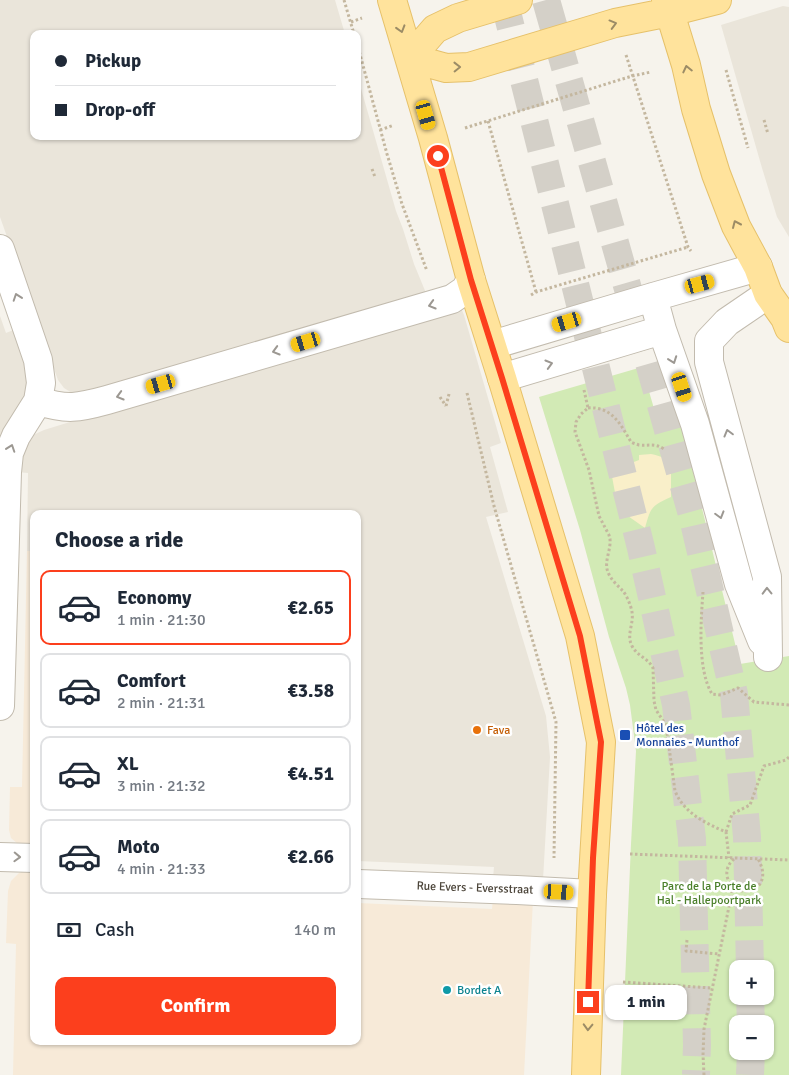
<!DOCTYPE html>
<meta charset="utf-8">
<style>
:root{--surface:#fff;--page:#f2f2f3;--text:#1f2937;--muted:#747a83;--line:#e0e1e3;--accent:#fc3f1d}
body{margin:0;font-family:Signika,sans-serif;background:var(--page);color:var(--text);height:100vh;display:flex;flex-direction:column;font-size:19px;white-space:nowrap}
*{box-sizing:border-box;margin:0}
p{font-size:16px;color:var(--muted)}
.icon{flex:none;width:28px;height:28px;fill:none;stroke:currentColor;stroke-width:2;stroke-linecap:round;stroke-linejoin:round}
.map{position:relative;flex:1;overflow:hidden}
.details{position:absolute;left:30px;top:510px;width:331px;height:535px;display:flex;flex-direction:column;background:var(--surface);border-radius:10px;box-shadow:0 1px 4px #0004}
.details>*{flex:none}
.top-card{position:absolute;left:30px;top:30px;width:331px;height:110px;border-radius:10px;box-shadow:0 1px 4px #0004;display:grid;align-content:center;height:110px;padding:0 25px;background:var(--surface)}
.fabs{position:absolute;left:729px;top:960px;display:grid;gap:10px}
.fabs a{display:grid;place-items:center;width:45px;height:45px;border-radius:10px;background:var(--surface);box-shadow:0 1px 4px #0004;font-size:25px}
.end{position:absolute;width:22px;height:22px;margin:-11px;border:6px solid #fc3f1d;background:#fff;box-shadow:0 0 0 2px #fff}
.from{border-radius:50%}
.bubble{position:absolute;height:35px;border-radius:10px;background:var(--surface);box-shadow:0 1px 4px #0004;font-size:16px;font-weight:700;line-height:35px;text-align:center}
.car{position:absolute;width:15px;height:30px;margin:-15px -8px;border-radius:6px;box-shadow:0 0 4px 1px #0007;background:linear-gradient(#f5c518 24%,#345 0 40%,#f5c518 0 76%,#345 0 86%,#f5c518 0)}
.top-card b{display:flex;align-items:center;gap:18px;height:48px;font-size:19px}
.top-card b+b{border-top:1px solid var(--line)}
.top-card i{width:12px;height:12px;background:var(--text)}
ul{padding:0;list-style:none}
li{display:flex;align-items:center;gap:15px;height:75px;margin:0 10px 8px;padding:0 15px;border:2px solid var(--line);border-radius:10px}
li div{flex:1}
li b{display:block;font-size:19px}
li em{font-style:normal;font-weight:700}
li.selected{border-color:var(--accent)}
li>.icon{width:45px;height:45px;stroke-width:1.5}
h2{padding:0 25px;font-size:22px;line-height:60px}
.pay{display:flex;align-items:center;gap:12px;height:55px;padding:0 25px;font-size:19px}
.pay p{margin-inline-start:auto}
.cta{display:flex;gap:10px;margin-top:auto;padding:10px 25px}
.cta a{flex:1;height:58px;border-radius:10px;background:var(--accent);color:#fff;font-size:20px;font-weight:700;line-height:58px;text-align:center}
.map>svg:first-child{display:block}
.residential{fill:#eae5da}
.commercial{fill:#f7ead8}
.green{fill:#d2eab5;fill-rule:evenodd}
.sand{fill:#f9efc9}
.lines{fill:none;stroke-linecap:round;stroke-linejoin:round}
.highway-tunnel{stroke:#d4d0c8;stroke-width:28;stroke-dasharray:28 14;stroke-linecap:butt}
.minor-casing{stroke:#c2bbae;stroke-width:30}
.major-casing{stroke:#e6c16a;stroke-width:30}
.path{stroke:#c4b79f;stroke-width:3;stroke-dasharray:2.5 2.5;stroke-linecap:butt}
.minor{stroke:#fff;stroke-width:28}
.major{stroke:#ffe39c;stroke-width:28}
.oneway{stroke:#9c8c66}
.oneway2{stroke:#9c9892}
.route{stroke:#fc3f1d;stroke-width:6}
.food-dot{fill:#e8710a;stroke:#fff;stroke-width:2}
.transit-dot{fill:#1a4fb4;stroke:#fff;stroke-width:2}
.culture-dot{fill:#0f9aa8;stroke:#fff;stroke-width:2}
.labels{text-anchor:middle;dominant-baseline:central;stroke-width:5;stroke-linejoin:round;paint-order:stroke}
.transit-label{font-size:12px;fill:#164399;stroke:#fff;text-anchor:start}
.food-label{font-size:12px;fill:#c56008;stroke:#fff;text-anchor:start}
.park-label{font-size:12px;fill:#4a7f2a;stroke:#fff}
.street-label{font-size:12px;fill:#4b4439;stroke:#fff}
.culture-label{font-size:12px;fill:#0d838f;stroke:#fff;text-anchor:start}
</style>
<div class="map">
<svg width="789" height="1075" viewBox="0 0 789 1075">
<rect width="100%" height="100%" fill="#f6f3ec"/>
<path class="residential" d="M0,0H335L345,34H34V136H358V78L396,211L403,229L414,264L426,293L461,308L464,315L501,443L490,447L508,512L486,517L546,716L550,757L543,880L493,878L494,867L358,861V514H34V551H27L28,473L17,472V464L31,436L44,430L109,410L82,395L72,393L64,388L58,380L0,217Z
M783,6L789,7V237L777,217L762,168L721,25Z
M0,316L6,333L16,329L23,345L27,384L25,393L19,409L0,439Z"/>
<path class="commercial" d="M27,551H34V847L18,844L11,838L9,830L10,787H22Z
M30,869L34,870V1041H358V903L492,909L493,899L533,900L524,1075H13L16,944L6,943L8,891L11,881L19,873Z"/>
<path class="green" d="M642,367L657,419L678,410L740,664L789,656V1075H621L631,844L636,751L630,705L626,688L609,637L580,530L539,397ZM738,969H765V996H738ZM738,1024H765V1051H738Z"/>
<path class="sand" d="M651,454C661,456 668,458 671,469V497C651,506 651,507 645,528L618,509L611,471L639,460V455Z"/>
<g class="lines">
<path class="highway-tunnel" d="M504,0L641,548L676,705L692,839L697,1045L696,1075
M546,0L693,518L734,694L747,837L750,969
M750,996L751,1024
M750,1075L751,1051"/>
<defs>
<path id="minor" d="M0,249L38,360L41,383L38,401L16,436L9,453L7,472L0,706
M768,294L727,322L709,341V362L767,577L768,657
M653,297L662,330L695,424L739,584L762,641
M492,345L653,297L758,267
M502,378L662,330
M38,401C67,410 78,408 107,400L452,299L465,290L471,280
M0,857L34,858
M358,884L517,890L592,894"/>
<path id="major" d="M392,0L433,138L471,280L502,378L580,636L601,742L592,894L586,1075
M666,0L686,65L696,109L716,174L736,226L758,267L768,294L785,318L789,328
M410,58L446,68L469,67L615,23L670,12L717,0
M410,58L435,29L458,18L518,0"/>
</defs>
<use href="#minor" class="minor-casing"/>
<use href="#major" class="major-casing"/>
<path class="path" d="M344,0L354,34
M351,22L362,18
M358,47L387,154L402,204L427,271
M626,55L688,247L691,251
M726,70L748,148
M764,120L768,134
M488,121L536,292
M465,128L632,76L651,72
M380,130L394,125
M372,169L375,177
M531,295L536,292L688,247
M584,390L588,408L581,414L576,422L575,432L589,470L599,516L609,535L610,539C611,549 605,560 607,569C609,578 617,585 623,591C627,596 631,606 632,612C634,624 626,635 632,646C637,656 648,658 653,668L654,701L656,710L666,725L675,791C684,813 705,823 726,832L729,858
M467,393L494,506L556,722L554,858
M440,397L446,406
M446,406L449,394
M588,408C612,406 621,425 631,442C633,443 636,444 639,445C649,446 655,443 664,449
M703,592C701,620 697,669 712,694L721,695L738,688L754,702L789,705
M726,832L732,814L750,805L764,766L786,760L789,757
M630,854L789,860
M734,859C729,863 726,869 727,876C733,903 777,892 758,859
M696,897L731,900
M687,940L686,951L719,954
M623,982L711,988
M704,1075L703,1055L704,1029L733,887"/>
<use href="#minor" class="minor"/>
<use href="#major" class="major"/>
</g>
<defs><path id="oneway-chevron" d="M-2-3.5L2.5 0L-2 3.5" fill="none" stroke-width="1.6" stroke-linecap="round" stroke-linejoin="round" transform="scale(1.25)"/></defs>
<g class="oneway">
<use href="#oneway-chevron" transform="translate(613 24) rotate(-15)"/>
<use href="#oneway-chevron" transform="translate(401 29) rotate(73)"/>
<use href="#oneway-chevron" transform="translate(457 67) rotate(-1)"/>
<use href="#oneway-chevron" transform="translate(687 69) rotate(-103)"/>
<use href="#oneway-chevron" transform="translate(736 224) rotate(-114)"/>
<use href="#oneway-chevron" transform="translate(588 1027) rotate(92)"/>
</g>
<g class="oneway2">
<use href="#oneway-chevron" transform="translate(17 297) rotate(-109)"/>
<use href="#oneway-chevron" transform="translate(432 305) rotate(164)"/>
<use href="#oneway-chevron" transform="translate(276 351) rotate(164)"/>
<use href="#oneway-chevron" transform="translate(673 360) rotate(70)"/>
<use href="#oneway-chevron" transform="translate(549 364) rotate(-16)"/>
<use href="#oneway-chevron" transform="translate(120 396) rotate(164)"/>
<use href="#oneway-chevron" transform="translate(728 433) rotate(-105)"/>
<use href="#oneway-chevron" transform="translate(11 448) rotate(-71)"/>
<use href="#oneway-chevron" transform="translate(720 515) rotate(74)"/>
<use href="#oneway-chevron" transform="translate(767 591) rotate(-91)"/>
<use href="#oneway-chevron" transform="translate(17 857) rotate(2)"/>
</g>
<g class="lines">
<path class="route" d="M438,156L471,280L502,378L580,636L601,742L593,858L588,1002"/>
</g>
<circle class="food-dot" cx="477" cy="730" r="5"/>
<rect class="transit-dot" x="619" y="729" width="12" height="12" rx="2.5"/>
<circle class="culture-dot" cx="447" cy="990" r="5"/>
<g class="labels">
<g class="transit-label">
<text x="636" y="728">Hôtel des<tspan x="636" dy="14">Monnaies - Munthof</tspan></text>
</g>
<g class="food-label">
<text x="487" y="730">Fava</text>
</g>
<g class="park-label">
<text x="709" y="886">Parc de la Porte de<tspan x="709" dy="14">Hal - Hallepoortpark</tspan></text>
</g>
<g class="street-label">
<text transform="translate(475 888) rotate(2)">Rue Evers - Eversstraat</text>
</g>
<g class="culture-label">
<text x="457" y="990">Bordet A</text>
</g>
</g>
</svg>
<div class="fabs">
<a>+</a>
<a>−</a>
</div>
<i class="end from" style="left:438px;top:156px"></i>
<i class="end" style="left:588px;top:1002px"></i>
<div class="bubble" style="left:605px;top:985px;width:82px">1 min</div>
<i class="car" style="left:426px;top:115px;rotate:164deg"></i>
<i class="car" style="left:700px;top:284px;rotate:75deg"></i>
<i class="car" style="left:567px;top:322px;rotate:253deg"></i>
<i class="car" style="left:306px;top:342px;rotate:253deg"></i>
<i class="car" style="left:161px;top:384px;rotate:254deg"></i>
<i class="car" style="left:682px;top:387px;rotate:162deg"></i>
<i class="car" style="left:559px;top:892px;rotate:93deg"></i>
<div class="top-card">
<b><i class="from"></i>Pickup</b>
<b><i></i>Drop-off</b>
</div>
<section class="details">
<h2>Choose a ride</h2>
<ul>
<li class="selected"><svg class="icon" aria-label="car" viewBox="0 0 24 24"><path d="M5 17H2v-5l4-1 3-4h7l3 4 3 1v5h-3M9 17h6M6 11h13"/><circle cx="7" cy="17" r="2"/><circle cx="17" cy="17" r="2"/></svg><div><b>Economy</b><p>1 min · 21:30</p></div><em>€2.65</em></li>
<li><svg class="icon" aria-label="car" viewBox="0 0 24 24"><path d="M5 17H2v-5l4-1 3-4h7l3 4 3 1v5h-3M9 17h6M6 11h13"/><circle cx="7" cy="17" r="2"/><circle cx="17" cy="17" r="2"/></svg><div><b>Comfort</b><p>2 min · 21:31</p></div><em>€3.58</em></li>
<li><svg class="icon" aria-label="car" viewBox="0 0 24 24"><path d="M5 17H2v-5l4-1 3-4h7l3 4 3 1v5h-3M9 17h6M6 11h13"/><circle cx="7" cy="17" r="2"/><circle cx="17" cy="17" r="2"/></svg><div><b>XL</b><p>3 min · 21:32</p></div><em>€4.51</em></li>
<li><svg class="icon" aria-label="car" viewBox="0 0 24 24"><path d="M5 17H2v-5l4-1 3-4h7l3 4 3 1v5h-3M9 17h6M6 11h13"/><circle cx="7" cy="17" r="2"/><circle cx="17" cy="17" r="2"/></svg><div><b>Moto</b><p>4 min · 21:33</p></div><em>€2.66</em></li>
</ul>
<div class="pay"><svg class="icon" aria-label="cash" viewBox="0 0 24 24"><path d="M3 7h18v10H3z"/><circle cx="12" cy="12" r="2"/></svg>Cash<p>140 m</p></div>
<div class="cta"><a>Confirm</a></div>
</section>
</div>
